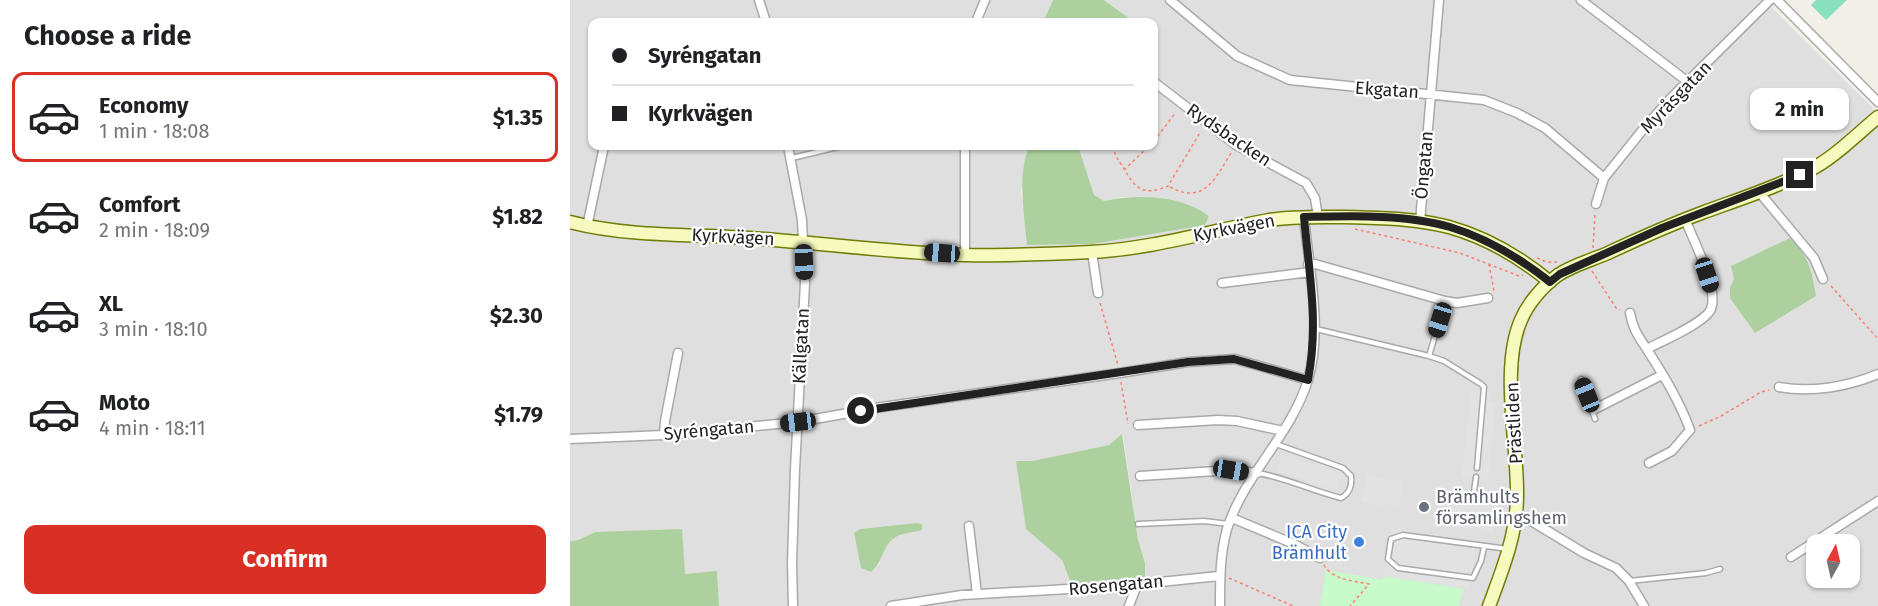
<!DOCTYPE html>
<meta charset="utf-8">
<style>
:root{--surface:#fff;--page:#f2f2f2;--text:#202124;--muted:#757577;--line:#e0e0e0;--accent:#d93025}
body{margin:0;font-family:"Fira Sans",sans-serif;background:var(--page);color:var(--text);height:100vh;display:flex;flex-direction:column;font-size:22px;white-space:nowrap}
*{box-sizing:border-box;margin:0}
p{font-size:20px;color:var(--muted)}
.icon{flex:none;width:33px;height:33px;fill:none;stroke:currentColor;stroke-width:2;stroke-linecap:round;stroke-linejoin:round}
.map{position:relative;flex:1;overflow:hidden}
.sheet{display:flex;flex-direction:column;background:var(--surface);width:570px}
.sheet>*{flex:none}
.hud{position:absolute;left:18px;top:18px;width:570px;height:132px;border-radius:12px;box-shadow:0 2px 4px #0004;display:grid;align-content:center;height:132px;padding:0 24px;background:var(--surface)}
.needle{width:39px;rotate:8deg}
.tools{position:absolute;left:1236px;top:534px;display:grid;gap:12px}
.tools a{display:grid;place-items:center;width:54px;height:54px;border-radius:12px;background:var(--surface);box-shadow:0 2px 4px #0004;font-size:30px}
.end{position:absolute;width:27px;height:27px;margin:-14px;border:8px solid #222;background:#fff;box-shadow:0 0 0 3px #fff}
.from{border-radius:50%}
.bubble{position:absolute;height:42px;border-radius:12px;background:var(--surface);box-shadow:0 2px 4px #0004;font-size:20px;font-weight:700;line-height:42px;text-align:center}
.car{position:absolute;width:18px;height:36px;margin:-18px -9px;border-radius:8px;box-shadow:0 0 4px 2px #0007;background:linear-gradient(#222 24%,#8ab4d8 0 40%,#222 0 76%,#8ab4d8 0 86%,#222 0)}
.hud b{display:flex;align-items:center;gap:21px;height:57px;font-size:22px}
.hud b+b{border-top:2px solid var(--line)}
.hud i{width:15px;height:15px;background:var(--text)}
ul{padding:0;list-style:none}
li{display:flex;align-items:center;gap:18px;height:90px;margin:0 12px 9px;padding:0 12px;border:3px solid transparent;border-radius:12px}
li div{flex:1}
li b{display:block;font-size:22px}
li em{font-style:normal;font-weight:700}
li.on{border-color:var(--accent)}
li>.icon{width:54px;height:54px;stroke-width:1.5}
h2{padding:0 24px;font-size:27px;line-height:72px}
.action{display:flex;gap:12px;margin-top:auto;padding:12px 24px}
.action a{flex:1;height:69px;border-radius:12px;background:var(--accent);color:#fff;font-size:24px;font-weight:700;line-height:69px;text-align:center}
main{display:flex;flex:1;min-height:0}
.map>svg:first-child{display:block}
.residential{fill:#e0dfdf;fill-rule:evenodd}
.forest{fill:#add19e}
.park{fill:#c8facc}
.pitch{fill:#88e0be}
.parking{fill:#e2e2e2}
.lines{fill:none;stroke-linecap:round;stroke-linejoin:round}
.lane-casing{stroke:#a9a9a9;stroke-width:7}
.street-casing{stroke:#a9a9a9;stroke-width:11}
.secondary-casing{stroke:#707d05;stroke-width:15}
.path{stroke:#fa8072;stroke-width:1.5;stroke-dasharray:3 3;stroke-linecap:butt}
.lane{stroke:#fff;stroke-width:4}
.street{stroke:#fff;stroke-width:8}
.secondary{stroke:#f7fabf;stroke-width:12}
.route{stroke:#222;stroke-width:8}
.worship-dot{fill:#6b7280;stroke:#fff;stroke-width:2}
.shop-dot{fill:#3f7fe0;stroke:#fff;stroke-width:2}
.labels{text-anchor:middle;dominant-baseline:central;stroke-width:4.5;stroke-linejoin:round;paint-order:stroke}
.street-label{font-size:18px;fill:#222;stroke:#fff}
.worship-label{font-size:18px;fill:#5b616d;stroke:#fff;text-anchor:start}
.shop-label{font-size:18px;fill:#366cbe;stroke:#fff;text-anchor:end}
</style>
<main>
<section class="sheet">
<h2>Choose a ride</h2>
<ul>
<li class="on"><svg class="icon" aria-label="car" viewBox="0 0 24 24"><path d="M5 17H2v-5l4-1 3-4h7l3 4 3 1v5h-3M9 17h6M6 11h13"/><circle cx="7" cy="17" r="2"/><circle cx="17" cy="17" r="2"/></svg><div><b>Economy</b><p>1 min · 18:08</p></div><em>$1.35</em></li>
<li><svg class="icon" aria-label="car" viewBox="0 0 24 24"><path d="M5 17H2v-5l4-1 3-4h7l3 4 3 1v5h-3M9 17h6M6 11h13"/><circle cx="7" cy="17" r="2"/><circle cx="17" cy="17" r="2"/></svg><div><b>Comfort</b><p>2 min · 18:09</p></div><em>$1.82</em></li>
<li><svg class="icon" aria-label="car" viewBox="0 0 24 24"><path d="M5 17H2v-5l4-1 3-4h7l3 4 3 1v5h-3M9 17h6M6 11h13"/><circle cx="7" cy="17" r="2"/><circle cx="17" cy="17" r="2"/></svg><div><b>XL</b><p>3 min · 18:10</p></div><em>$2.30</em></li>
<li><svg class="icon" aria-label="car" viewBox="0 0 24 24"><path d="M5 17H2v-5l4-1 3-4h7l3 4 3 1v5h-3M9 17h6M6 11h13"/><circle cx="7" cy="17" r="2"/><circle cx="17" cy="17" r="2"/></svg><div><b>Moto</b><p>4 min · 18:11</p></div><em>$1.79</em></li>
</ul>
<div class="action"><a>Confirm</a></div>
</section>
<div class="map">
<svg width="1308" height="606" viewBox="0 0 1308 606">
<rect width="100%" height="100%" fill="#f2efe9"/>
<path class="residential" d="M0,0H483L473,22H22V146H459L456,154L451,192L458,245L523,244L576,234L573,198L552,197L534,201L523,195L508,147L584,146V22H564L534,0H1194L1308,113V606H149L147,572L115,574L25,532L8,540L0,541ZM553,435L568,540L575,563L492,560L456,529L454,505L462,461L539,445ZM352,524L351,530L324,537L314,550L309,565L291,568L284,533L290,529ZM1246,544H1280V578H1246Z"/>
<path class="forest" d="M483,0H534L564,22H473Z
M459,146H508L524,195L534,201C567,194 611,195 639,216L635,225L523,244L457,245C454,212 447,178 459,146Z
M1220,238C1240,259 1241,268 1246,296L1185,333L1160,298V288L1164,279L1161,266Z
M552,434L568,540L575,563V577L501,583L492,560L456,529L446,461H462L539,445Z
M347,523L352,524V530C344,533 329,533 323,539C312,548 313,562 301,572L291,568L284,533L290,529Z
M112,529L115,574L147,571L149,606H0V541L8,540L25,532Z"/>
<path class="park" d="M756,570L813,580L814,576L894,589L889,606H750Z"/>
<path class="pitch" d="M1246,0H1277L1256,20L1241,5Z"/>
<path class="parking" d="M901,392L920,394L919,402L926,403L918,478L892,476Z
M712,454L772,474L766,491L707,471Z
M797,475L833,481L829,508L792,502Z
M884,491L926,500L928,504L923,533L877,524Z
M821,528L906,541L899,589L814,576Z"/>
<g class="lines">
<defs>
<path id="lane" d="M222,158L272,146
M746,329L859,356L875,302
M859,356L874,361L911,384L914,387L907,468
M1011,379L1025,419
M688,473C716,478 743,491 771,498C780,493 782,486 781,476L773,468L706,444
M904,492L906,477
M568,524L634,521L659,524
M914,547L911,561L903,578L828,568L818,559L821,539L833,535L938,549
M1059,581L1136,573L1150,569"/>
<path id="street" d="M189,0L196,22
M600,0L667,56L720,80L914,100L947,113L975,128L1034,178
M1011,0L1118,82
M1207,0L1308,102
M406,22L415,0
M584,82L666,145L736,183L745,198L748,217
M218,146L232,220L235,283L225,469L222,563L223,606
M395,146V255
M1189,192L1244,258L1253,279
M1026,204L1034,178L1075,127L1103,96L1200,0
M850,222L869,0
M17,227L34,146
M522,252L528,293
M738,264H745L875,301L887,303L918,298
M652,283L740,272
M1060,313C1063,330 1069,337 1078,351C1094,376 1110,402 1120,430L1102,451L1079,463
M1077,349C1092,341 1135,323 1141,309C1149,288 1123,240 1115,219
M1209,387C1241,393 1277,387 1308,374
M1023,410L1092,375
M568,425L648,420L667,421L713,431
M94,435L95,421L108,353
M0,439L94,435L228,422L312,407L550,373L618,362L665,359L738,380
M570,476L661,470L687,473
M946,516L958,519L1014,553L1046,568L1059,581L1074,606
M662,518L724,544L750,558
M399,526L407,594
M1221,557L1308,501
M321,606L392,595L551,586L649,576
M559,606L567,585
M650,606C650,580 650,554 657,529C674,475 721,435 738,380C753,330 739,269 734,217"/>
<path id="secondary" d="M0,222C58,237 120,234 180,238C252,243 324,253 395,255C437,256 479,254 521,252C581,249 640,231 699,220C724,216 749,217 774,217C809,218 845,218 879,227C915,237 951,258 980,282
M919,606C932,571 947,534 947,496C948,444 930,368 951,320C958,303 973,286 988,275C1003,265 1022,260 1038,253C1070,238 1102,224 1134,212C1170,199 1207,187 1240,170C1265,157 1286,135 1308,117"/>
</defs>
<use href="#lane" class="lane-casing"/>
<use href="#street" class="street-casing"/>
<use href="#secondary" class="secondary-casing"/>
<path class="path" d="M584,141L606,112
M543,146C544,154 548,160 553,167C565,188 572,197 598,186L631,131
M554,170L579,146
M600,187C634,205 645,179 661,153
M785,229L890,253L949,276L953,275
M1023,248L1025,214
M967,258L977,262H988
M919,264L924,291
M1022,271L1046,308L1050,310
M1261,286L1308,339
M530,303L548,365
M551,382L558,424
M1129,426L1151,416L1191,392L1199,390
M754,565C762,580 784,581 799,584L780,606
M659,578L723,606"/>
<use href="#lane" class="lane"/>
<use href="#street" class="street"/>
<use href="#secondary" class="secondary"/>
</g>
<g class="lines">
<path class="route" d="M291,411L618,362L664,359L738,380C749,323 739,273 734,217C780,216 836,214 880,227C916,238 951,259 980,282L990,274L1092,228L1230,175"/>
</g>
<circle class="worship-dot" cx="854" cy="507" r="6"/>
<circle class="shop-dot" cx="789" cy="542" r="6"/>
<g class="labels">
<g class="street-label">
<text transform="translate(817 90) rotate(4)">Ekgatan</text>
<text transform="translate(1106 97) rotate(-46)">Myråsgatan</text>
<text transform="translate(659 135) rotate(34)">Rydsbacken</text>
<text transform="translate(854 165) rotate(-85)">Öngatan</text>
<text transform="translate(664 228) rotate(-11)">Kyrkvägen</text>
<text transform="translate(163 237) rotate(3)">Kyrkvägen</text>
<text transform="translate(231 346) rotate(-87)">Källgatan</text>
<text transform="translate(944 423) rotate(-93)">Prästliden</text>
<text transform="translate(139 430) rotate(-5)">Syréngatan</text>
<text transform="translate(546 585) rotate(-5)">Rosengatan</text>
</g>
<g class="worship-label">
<text x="866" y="497">Brämhults<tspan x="866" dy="21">församlingshem</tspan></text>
</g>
<g class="shop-label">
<text x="777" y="532">ICA City<tspan x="777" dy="21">Brämhult</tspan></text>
</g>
</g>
</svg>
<div class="tools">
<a><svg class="needle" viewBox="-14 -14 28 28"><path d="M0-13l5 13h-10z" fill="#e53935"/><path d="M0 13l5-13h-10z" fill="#757577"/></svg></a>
</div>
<i class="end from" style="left:291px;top:411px"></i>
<i class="end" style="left:1230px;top:175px"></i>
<div class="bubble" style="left:1180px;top:88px;width:99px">2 min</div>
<i class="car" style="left:372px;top:253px;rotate:274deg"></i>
<i class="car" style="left:234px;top:262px;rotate:178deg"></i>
<i class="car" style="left:1137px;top:275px;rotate:162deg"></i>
<i class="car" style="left:870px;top:320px;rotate:197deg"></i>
<i class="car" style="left:1017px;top:395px;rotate:338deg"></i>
<i class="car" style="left:228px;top:422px;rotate:263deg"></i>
<i class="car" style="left:661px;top:470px;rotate:99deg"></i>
<div class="hud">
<b><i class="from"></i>Syréngatan</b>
<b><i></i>Kyrkvägen</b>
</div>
</div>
</main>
